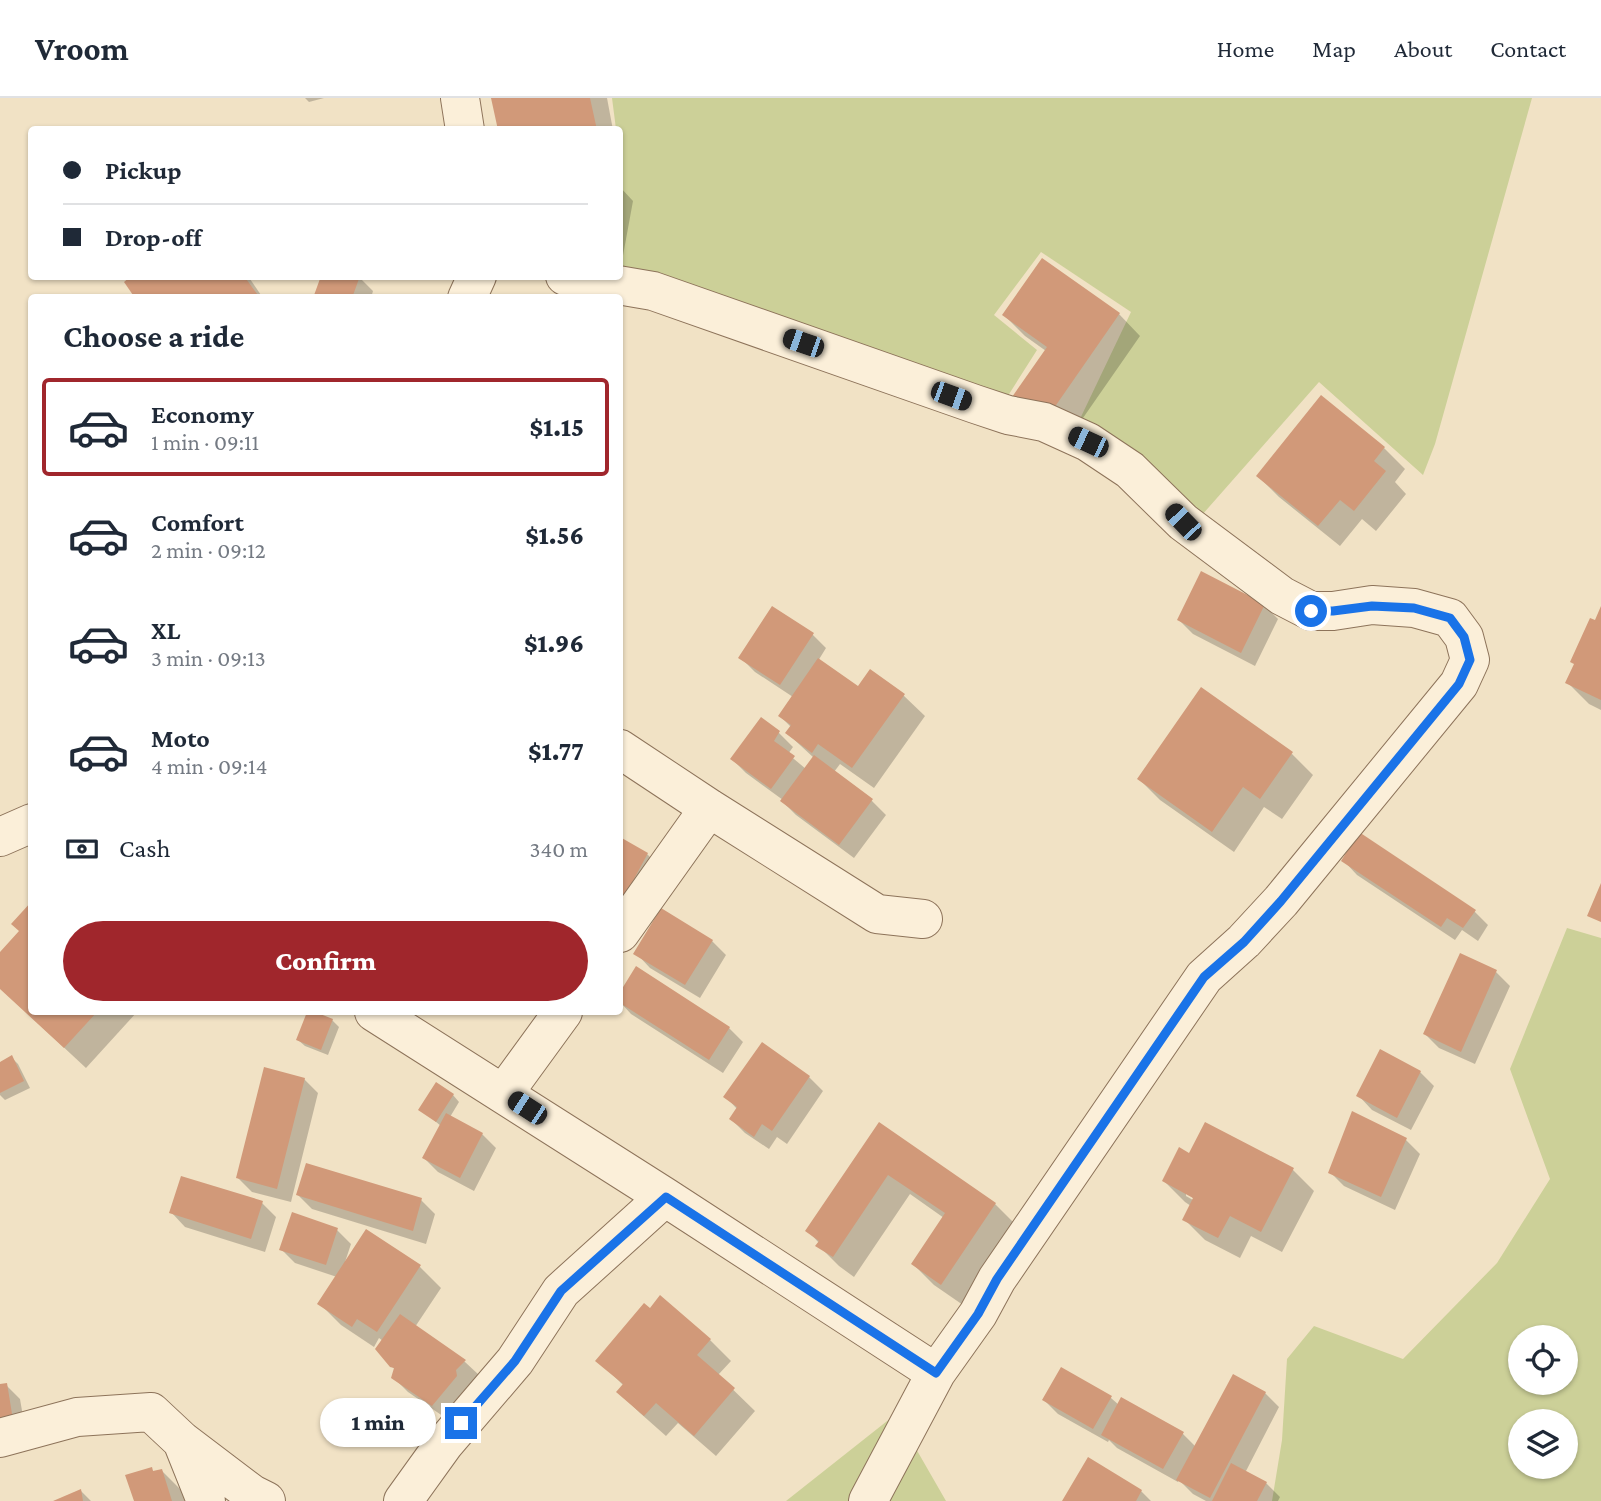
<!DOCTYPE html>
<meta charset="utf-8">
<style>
:root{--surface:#fff;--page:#f2f2f3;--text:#1f2937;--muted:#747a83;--line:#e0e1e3;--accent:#a0262c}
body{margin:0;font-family:"Crimson Pro",serif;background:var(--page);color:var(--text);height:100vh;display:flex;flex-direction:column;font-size:26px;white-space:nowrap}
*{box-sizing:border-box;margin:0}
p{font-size:23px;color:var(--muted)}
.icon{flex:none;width:38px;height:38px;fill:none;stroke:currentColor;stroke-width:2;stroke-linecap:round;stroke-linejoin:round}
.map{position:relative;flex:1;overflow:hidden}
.side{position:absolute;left:28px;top:196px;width:595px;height:721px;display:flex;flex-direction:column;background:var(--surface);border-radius:7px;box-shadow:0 2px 5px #0004}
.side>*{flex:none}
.banner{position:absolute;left:28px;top:28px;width:595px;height:154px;border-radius:7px;box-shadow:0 2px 5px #0004;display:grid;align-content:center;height:154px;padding:0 35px;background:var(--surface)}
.fabs{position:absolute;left:1508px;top:1227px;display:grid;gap:14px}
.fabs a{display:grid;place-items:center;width:70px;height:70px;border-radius:50%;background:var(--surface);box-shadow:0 2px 5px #0004;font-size:35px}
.end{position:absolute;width:32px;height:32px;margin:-16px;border:9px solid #1a73e8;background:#fff;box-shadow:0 0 0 4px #fff}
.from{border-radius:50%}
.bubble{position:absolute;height:49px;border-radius:24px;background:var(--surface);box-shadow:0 2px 5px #0004;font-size:23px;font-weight:800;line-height:49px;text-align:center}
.car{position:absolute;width:21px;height:42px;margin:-21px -10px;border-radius:9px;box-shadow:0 0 5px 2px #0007;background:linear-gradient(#222 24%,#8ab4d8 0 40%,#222 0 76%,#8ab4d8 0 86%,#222 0)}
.banner b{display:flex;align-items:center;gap:24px;height:66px;font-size:26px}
.banner b+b{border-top:2px solid var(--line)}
.banner i{width:18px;height:18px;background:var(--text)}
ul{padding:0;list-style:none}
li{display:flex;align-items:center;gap:21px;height:98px;margin:0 14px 10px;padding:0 21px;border:4px solid transparent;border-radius:7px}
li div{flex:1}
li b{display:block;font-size:26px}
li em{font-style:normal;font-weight:800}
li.selected{border-color:var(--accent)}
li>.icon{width:63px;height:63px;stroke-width:1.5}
h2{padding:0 35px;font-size:32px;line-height:84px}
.pay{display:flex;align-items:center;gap:18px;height:77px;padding:0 35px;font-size:26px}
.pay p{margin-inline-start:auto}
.primary-button{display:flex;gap:14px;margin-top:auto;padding:14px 35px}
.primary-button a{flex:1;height:80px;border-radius:42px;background:var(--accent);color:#fff;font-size:28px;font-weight:800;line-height:80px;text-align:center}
header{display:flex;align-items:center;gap:42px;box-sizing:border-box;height:98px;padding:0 35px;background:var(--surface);border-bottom:2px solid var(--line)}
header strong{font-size:33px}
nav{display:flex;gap:38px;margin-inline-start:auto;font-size:24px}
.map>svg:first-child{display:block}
.green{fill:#ccd098;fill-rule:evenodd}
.shadow{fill:#0003;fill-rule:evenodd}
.building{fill:#d19979}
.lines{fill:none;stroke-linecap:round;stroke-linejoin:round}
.minor-casing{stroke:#8d735a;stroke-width:40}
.minor{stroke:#fbefd9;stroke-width:38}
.route{stroke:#1a73e8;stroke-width:9}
</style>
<header>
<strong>Vroom</strong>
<nav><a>Home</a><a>Map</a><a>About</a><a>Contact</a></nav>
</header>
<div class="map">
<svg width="1601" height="1403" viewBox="0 0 1601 1403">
<rect width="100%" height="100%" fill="#f1e2c5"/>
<path class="green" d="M612,0H1532L1435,346L1423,377L1319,284L1202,417L1068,346L1131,214L1041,154L994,217L1037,252L1004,304L620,177V32L616,31Z
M1567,830L1601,840V1403H1272L1282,1342L1287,1261L1314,1228L1403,1261L1497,1165L1550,1081L1510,971ZM1521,1239H1566V1284H1521ZM1521,1323H1566V1368H1521Z
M896,1316L946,1403H786Z"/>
<path class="shadow" d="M305,0H324L309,4Z
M493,0H607L613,32H499Z
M620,89L633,103L620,174Z
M134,178H248L263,200H137Z
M359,179L373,193L371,200H315Z
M1119,216L1140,238L1067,343L1035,320L1046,253L1025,238L1004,217Z
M1384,350L1405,371L1395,384L1406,396L1376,433L1362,421L1340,448L1279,399L1258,378Z
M1264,507L1278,521L1255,568L1193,536L1179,522Z
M1601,512V612L1589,606L1568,585Z
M812,536L826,550L818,563L858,591L903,597L925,618L874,690L840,666L834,674L872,703L886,717L854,760L796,717L782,703L783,702L746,675L732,661L761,621L779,635L793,649L788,656L806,671L814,660L787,635L791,629L780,618L793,599L755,574L741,560Z
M1292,656L1313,677L1282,721L1264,709L1234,754L1160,702L1139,681Z
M620,741L647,756L668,777L620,835Z
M1343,762L1474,813L1488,827L1478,843L1462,832L1455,842L1357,777Z
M32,806V914H137L86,970L0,890V857L21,833Z
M712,843L726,857L700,900L650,870L636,855Z
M636,871L729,930L743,944L723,975L631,916L620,904V897Z
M1496,874L1510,888L1475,966L1439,950L1425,936Z
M309,914L332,922L339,929L328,957L305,948L298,942Z
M762,946L809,979L823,993L787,1046L777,1039L769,1051L745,1035L731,1021L737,1011L726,999Z
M1380,954L1420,974L1434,988L1411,1032L1372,1012L1358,997Z
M11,959L18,966L30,990L5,1002L0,997V965Z
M304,981L318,995L291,1104L252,1094L238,1080Z
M453,997L459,1004L450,1019L482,1036L496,1050L474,1093L438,1074L424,1060L441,1028L420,1011Z
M879,1026L995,1106L1016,1127L963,1207L934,1187L913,1166L944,1120L910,1096L854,1179L839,1168L818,1147L819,1145L808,1133Z
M1406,1042L1420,1056L1395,1112L1344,1088L1330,1074Z
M1190,1057L1293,1072L1314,1093L1282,1154L1251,1138L1240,1160L1205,1142L1184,1121L1191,1108L1185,1104L1164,1083ZM1186,1094L1200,1106L1186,1098Z
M298,1097L421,1102L435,1116L426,1146L312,1111Z
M262,1105L276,1119L265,1154L185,1129L171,1114Z
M337,1132L351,1146L345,1164L367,1133L420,1169L441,1190L415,1229L465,1264L479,1277L447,1321L408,1294L393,1279L396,1272L391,1268L383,1243L379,1240L374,1249L341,1227L320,1206L337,1179L295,1165L281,1151Z
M710,1242L731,1263L718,1277L755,1313L716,1358L678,1325L666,1338L640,1315L618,1294L624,1288L598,1262Z
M1061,1271L1111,1300L1119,1307L1183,1336L1196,1349L1234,1278L1265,1295L1279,1309L1245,1375L1266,1385L1280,1399L1278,1403H1206L1193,1396L1179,1382L1178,1384L1117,1350L1109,1342L1108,1344L1058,1316L1044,1302Z
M6,1287L20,1301L26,1336L0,1341V1288Z
M1089,1362L1141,1393L1151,1403H1064Z
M151,1371L155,1375L162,1373L183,1394L186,1403H135Z
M81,1393L91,1403H57Z"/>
<path class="building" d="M491,0H590L597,32H498Z
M1042,160L1120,215L1045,323L1012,299L1047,249L1002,217Z
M131,178H244L260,200H135L124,184Z
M321,178H360L352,200H313Z
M1321,297L1385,349L1374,363L1386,373L1354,413L1340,402L1318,428L1256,378Z
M1201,473L1265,506L1241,555L1177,522Z
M772,508L814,535L780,587L738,560Z
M1601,508V602L1565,585L1574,566L1570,564L1590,520L1595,522Z
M818,560L858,588L870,571L905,596L852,670L818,646L812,655L785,635L791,627L778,618Z
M1201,589L1293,654L1260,701L1243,689L1212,734L1137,681Z
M761,619L780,633L774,643L795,658L771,691L730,661Z
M814,657L873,701L839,747L780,703Z
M1359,734L1476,812L1463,830L1447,820L1441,829L1341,763Z
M620,739L648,755L620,807Z
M1601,785V824L1587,818Z
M32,803V914H97L64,950L0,891V854L19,833L11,826Z
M661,810L713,842L685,887L633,856Z
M1460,855L1497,872L1461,954L1423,936Z
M636,868L730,929L709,962L620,905V894Z
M307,914H315L333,921L321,952L296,942Z
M762,944L810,978L772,1033L762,1026L754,1039L729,1021L737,1009L723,999Z
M1380,951L1421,973L1397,1020L1356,998Z
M12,957L24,983L0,995V964Z
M264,969L305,980L277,1091L236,1080Z
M436,984L454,996L436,1024L418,1012Z
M1352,1013L1407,1040L1381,1099L1328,1075Z
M446,1015L483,1035L460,1080L422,1060Z
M879,1024L996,1105L941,1187L911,1166L945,1115L888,1077L833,1159L815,1148L819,1143L805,1133Z
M1205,1024L1294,1070L1261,1134L1230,1118L1218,1140L1182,1122L1193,1100L1162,1083L1179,1049L1189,1055Z
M306,1065L422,1100L413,1133L296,1097Z
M181,1078L263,1103L251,1141L169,1115Z
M292,1114L338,1130L326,1167L279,1152Z
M366,1131L421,1167L377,1234L357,1221L352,1229L317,1206Z
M660,1197L711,1241L697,1257L735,1290L694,1338L656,1305L644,1318L616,1294L623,1286L595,1263L644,1205L650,1210Z
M400,1216L466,1262L456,1272L457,1278L432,1308L391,1280L394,1270L390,1269L375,1251Z
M1061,1269L1112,1298L1093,1331L1042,1302Z
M1233,1276L1266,1294L1210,1400L1176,1382Z
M7,1285L13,1322L0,1325V1286Z
M1121,1299L1184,1334L1163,1371L1101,1337Z
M1088,1359L1142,1392L1136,1403H1062Z
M1231,1365L1267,1384L1257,1403H1212Z
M152,1369L153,1373L162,1371L172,1403H134L125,1377Z
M81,1391L83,1403H53Z"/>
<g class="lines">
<defs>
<path id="minor" d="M460,0L465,32
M565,178L653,193L975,306L1008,317L1044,324L1088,344L1130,372L1183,424L1282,498L1311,513H1333L1372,507L1414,510L1450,520L1464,539L1470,562L1459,586L1281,803L1244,843L1204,879L997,1181L978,1216L936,1275L868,1403
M467,200L477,178
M620,651L709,710L877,816L923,821
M0,739L32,725
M620,835L709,710
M374,914L665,1099L936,1275
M504,995L563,914
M0,1340L77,1319L151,1314L182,1343L252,1396L266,1403
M182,1343L206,1403
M403,1403L444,1346L515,1263L561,1193L665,1099"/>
</defs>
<use href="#minor" class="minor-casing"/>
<use href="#minor" class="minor"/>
</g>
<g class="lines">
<path class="route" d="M461,1325L515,1263L561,1193L666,1099L936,1275L978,1216L997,1181L1204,879L1244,844L1281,803L1459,586L1470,562L1464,539L1450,520L1414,510L1372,508L1333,513H1311"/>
</g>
</svg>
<div class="fabs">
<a><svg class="icon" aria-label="locate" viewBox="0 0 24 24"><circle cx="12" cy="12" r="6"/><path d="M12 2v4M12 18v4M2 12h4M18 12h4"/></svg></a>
<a><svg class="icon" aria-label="layers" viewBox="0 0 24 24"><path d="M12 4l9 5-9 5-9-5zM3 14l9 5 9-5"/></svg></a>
</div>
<i class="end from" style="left:1311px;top:513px"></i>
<i class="end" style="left:461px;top:1325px"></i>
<div class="bubble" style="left:320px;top:1300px;width:116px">1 min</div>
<i class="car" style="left:803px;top:245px;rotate:289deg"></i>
<i class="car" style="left:951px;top:298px;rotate:110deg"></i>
<i class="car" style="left:1088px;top:344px;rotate:295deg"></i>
<i class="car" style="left:1183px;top:424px;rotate:316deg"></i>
<i class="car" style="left:527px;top:1010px;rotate:303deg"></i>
<div class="banner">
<b><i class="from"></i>Pickup</b>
<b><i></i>Drop-off</b>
</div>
<section class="side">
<h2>Choose a ride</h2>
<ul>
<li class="selected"><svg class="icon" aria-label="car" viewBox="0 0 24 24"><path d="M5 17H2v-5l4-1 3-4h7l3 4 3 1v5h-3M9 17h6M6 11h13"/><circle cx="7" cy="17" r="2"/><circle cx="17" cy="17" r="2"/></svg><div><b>Economy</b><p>1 min · 09:11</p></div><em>$1.15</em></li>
<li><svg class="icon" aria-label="car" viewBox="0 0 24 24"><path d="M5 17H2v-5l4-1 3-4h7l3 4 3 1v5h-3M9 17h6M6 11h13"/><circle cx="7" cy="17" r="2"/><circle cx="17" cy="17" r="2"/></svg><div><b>Comfort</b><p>2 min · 09:12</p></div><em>$1.56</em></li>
<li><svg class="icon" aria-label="car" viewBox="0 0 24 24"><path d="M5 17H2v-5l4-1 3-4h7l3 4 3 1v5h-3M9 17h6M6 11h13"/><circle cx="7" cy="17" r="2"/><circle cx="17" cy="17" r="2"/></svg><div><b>XL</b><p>3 min · 09:13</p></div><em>$1.96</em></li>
<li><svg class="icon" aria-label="car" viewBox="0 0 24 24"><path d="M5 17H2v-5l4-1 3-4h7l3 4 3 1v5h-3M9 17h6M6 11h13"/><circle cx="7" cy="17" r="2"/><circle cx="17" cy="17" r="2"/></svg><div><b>Moto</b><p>4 min · 09:14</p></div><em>$1.77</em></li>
</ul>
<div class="pay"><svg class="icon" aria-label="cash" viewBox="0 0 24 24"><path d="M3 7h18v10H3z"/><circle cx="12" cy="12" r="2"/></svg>Cash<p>340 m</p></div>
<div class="primary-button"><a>Confirm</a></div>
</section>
</div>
